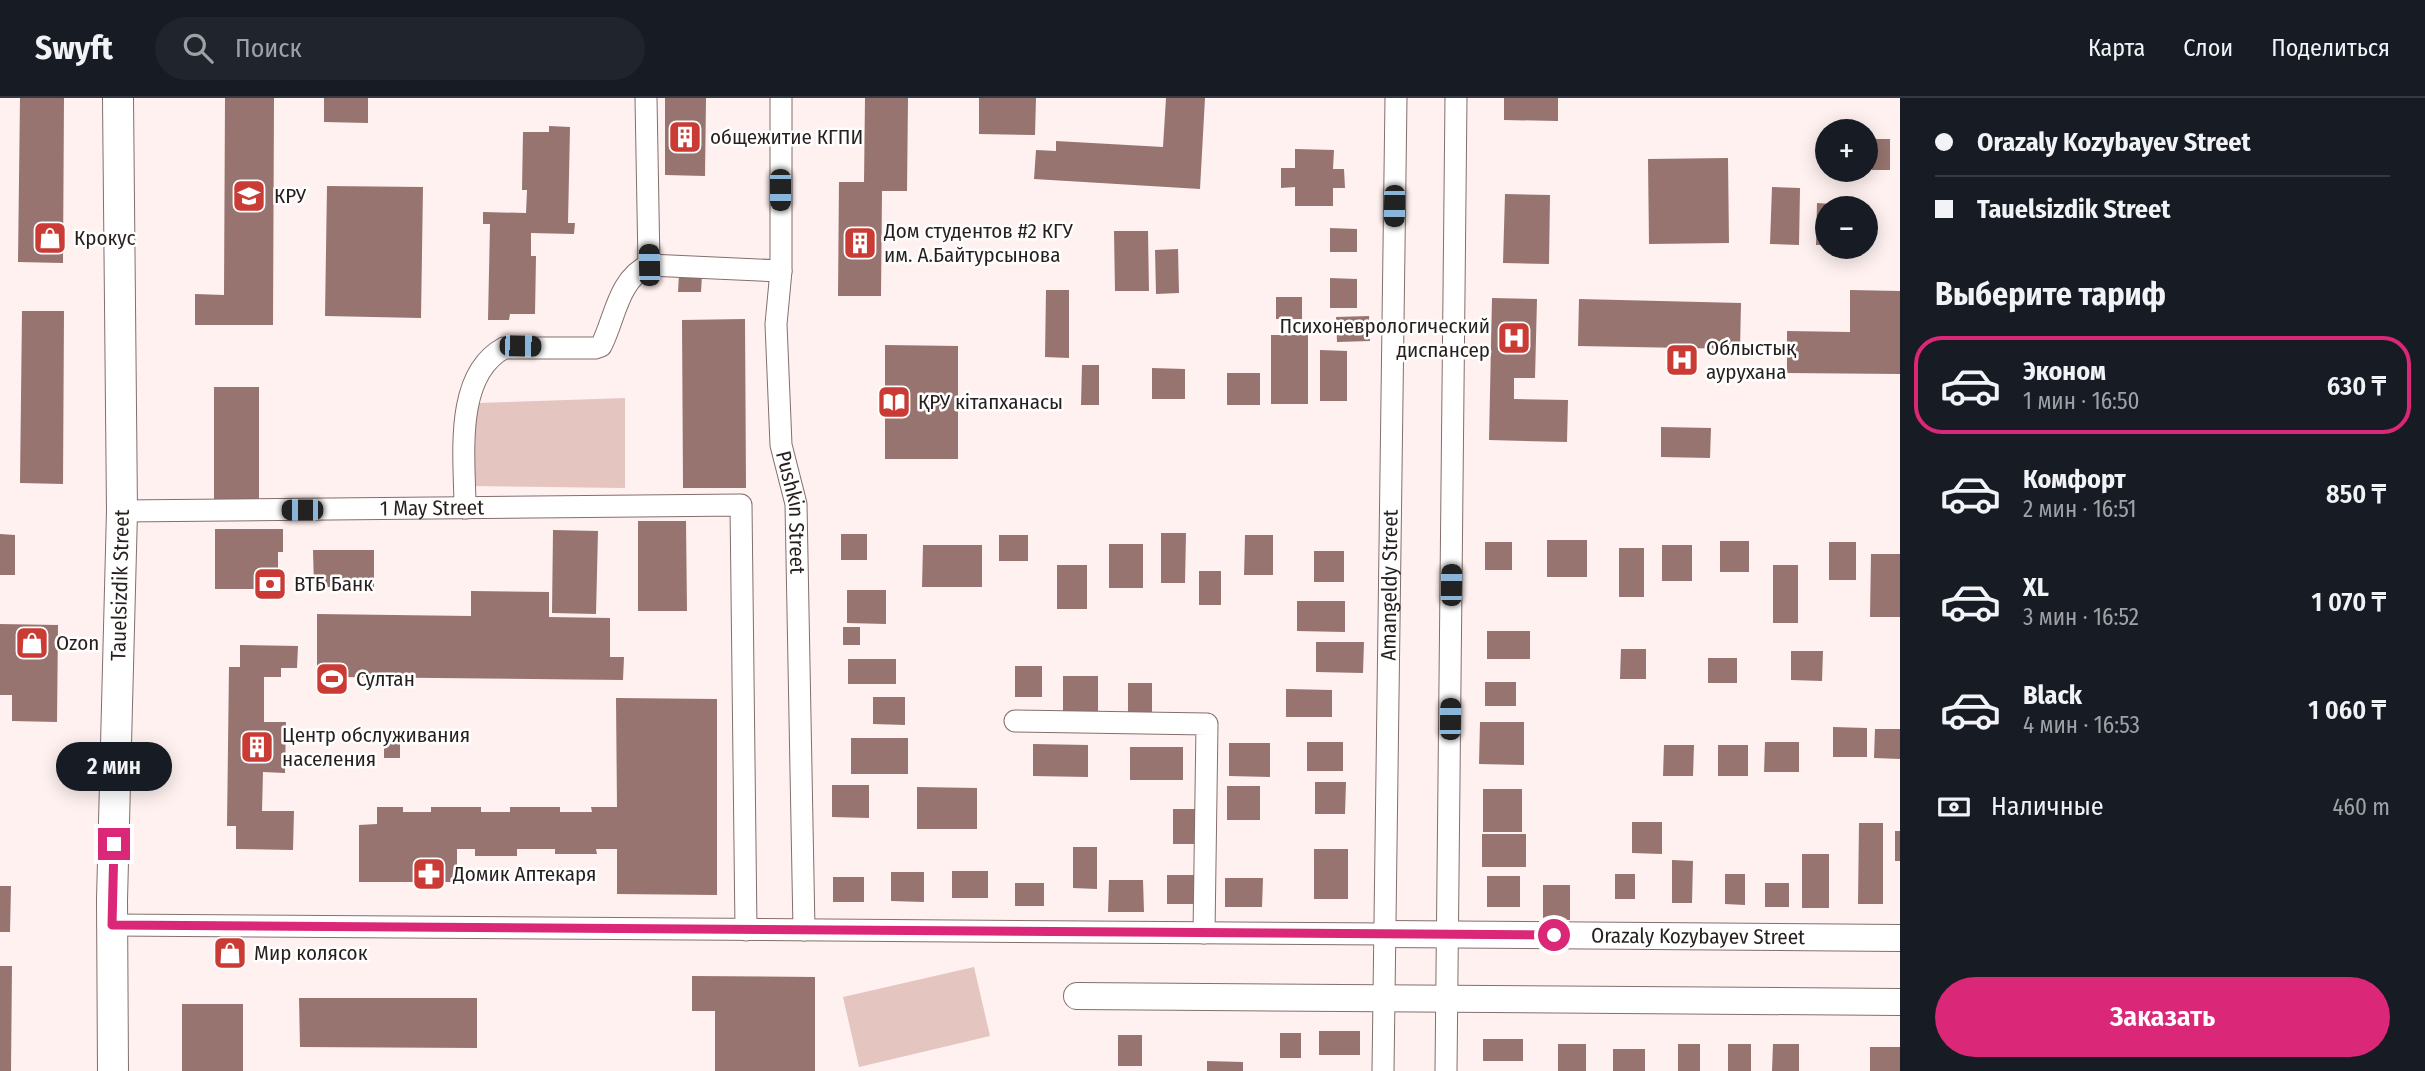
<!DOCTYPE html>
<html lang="ru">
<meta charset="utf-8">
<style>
:root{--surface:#171b24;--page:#20242c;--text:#f1f3f6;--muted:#9ea1a6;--line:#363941;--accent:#db2777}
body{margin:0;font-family:"Fira Sans Condensed",sans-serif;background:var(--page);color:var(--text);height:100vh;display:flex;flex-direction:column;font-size:26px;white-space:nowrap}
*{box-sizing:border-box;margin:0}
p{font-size:23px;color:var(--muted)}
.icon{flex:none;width:38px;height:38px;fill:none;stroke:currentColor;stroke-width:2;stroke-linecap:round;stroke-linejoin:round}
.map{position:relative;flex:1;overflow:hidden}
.details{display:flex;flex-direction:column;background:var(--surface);width:525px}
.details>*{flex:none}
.top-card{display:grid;align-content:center;height:154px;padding:0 35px;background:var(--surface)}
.tools{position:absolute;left:1815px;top:21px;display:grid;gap:14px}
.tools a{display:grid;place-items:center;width:63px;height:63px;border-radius:50%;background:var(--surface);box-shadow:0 4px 18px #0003;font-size:35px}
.end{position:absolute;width:32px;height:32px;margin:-16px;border:9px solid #db2777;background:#fff;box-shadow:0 0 0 4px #fff}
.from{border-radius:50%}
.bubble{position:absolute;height:49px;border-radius:24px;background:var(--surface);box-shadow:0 4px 18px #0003;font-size:23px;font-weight:600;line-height:49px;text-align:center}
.car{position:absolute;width:21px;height:42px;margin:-21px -10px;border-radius:9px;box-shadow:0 0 5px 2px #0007;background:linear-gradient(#222 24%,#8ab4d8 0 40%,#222 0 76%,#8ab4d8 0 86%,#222 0)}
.top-card b{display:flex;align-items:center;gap:24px;height:66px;font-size:26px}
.top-card b+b{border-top:2px solid var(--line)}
.top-card i{width:18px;height:18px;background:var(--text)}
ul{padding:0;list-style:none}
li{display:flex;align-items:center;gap:21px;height:98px;margin:0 14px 10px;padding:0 21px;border:4px solid transparent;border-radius:28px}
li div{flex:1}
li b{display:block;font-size:26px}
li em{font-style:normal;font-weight:600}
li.selected{border-color:var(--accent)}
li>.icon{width:63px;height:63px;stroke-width:1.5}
h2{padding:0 35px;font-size:32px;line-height:84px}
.pay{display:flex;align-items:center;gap:18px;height:77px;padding:0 35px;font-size:26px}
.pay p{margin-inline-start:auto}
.cta{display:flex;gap:14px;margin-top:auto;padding:14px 35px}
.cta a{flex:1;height:80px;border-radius:42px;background:var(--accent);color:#fff;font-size:28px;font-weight:600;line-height:80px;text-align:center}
header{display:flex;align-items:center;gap:42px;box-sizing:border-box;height:98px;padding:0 35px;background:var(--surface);border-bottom:2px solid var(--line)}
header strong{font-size:33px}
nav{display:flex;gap:38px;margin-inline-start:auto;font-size:24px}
.search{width:490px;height:63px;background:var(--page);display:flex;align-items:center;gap:18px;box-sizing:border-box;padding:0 24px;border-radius:38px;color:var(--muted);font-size:26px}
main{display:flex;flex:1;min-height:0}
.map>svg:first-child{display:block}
.garden{fill:#e5c5c0}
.building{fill:#97746f}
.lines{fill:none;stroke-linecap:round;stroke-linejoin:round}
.minor-casing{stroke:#836f6d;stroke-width:23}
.tertiary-casing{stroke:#836f6d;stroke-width:28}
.secondary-casing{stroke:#836f6d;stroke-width:32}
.minor{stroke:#fff;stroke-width:21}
.tertiary{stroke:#fff;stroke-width:26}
.secondary{stroke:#fff;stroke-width:30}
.route{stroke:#db2777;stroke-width:9}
.labels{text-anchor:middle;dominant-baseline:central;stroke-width:5;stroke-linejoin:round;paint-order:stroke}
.poi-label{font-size:21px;fill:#271f1e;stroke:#fff;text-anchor:start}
.street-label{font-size:21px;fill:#271f1e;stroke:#fff}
</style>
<header>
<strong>Swyft</strong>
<div class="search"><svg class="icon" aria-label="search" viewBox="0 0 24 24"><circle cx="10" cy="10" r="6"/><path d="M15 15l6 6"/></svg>Поиск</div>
<nav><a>Карта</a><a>Слои</a><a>Поделиться</a></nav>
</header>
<main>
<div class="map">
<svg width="1900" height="973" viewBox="0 0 1900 973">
<rect width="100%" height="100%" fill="#fef1ef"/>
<path class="garden" d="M625,300V390L469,388L478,305Z
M974,869L990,938L859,969L843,899Z"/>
<path class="building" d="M20,0H64L63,165L18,164Z
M225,0H274L273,227H195V196L224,197Z
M324,0H368V25L324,24Z
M665,0H706L705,78L665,77Z
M865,0H908L907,93H882L881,198H838L839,84H864Z
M979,0H1036L1035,37L979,36Z
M1166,0H1205L1200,91L1034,81L1036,52L1056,53V43L1163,49Z
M1504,0H1558V23L1504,22Z
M549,28L570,29L568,125H575L574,136L531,135V158H536L535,216H510L509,222H488L490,126H483V114L526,115L527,92H522L523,34H549Z
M1873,41H1890V72H1872Z
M1295,51L1334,52L1333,71H1344L1345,90H1333V108H1295V89L1281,90V70H1295Z
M1728,60L1729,145L1649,146L1648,61Z
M327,88L423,89L421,220L325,218Z
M1772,89L1800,90L1799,147L1770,146Z
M1505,96L1550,97L1549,166L1503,165Z
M1848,103L1865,104V110H1827V147H1816L1817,105L1848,107Z
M1330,130L1357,131V154H1330Z
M1114,133H1148L1149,193H1115Z
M1178,151L1179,195L1156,196L1155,152Z
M679,176L702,177L701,194H678Z
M1330,180L1357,181V210H1330Z
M1046,192H1069V260L1045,259Z
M1850,192L1900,193V276L1787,275V233L1850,234Z
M1276,199H1302V221H1276Z
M1492,200L1537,201L1535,280H1514V301L1568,302L1567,344L1489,342Z
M1579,201L1741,205L1740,251L1578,248Z
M22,213H64L63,386L20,385Z
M1369,218L1370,243L1337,244L1336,219Z
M745,221L746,390H683L682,222Z
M1271,237H1308V306H1271Z
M885,247L958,248V361H885Z
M1320,252L1347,253V303H1320Z
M1082,267H1099V307H1081Z
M1152,270L1185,271V301H1152Z
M1227,275H1260V307H1227Z
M214,289H259V406H214Z
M1661,329L1711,330L1710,360L1661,359Z
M638,423H686L687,513H638Z
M215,431H283V454H278V491H215Z
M553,432L598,433L596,516L552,515Z
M1161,435H1186L1185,485H1161Z
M0,436L15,437V477H0Z
M841,436H867V462H841Z
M999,437H1028V463H999Z
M1245,437H1273V477H1244Z
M1547,442H1587V479H1547Z
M1720,443H1749V474H1720Z
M1485,444H1512V472H1485Z
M1829,444H1856V482H1829Z
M1109,446H1143V490H1109Z
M923,447H982V489H922Z
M1662,447H1692V483H1662Z
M1619,450H1644V499H1619Z
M313,452H374V489H314Z
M1314,453H1344V484H1314Z
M1871,456H1900V519H1870Z
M1057,467H1087V511H1057Z
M1773,467H1798V525H1773Z
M1199,473H1221V507H1199Z
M847,492H886V526L847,525Z
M471,493L549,494V519L610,520V559H624L623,582L338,579V587L317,586V516L471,518Z
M1297,503H1345V534L1297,533Z
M0,526L58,527L57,624L12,623V597H0Z
M843,529H860V547H843Z
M1487,533H1530V561H1487Z
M1316,544H1364L1363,575L1316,574Z
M240,547L298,548L297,570H281V579H264V624H286L285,675L263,674L262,713H294L293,752L236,751V728H227L229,569H240Z
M1621,551H1646V581H1620Z
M1791,553H1823L1822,583L1791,582Z
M1708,560H1737V585H1708Z
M848,561H896V586H848Z
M1015,568H1042V599H1015Z
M1063,578H1098V615H1063Z
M1485,584H1516V608H1485Z
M1128,585H1152V616L1128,615Z
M1286,591L1332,592V619H1286Z
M873,599H905V627L873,626Z
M616,600L717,601V797L617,796V751H596L597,756H555V751H517V758H475V751H457V784H359V727L377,726V709H403V714H431V709H481V714H510V709H560V714H592L591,709H617Z
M1480,624H1524V667L1479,666Z
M1833,629L1867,630V659H1833Z
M1875,631H1900V661L1874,660Z
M384,639H400V660H384Z
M851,640H908V676H851Z
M1307,644H1343V673H1307Z
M1765,644H1799V674H1764Z
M1229,645H1270V679L1229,678Z
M1033,646L1088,647V679L1033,678Z
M1664,647H1694L1693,678H1663Z
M1718,647H1748V678H1718Z
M1130,649H1183V682H1130Z
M1315,684H1346L1345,716H1315Z
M832,687H869V720L832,719Z
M1227,688H1260V722H1227Z
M917,689L977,690V731H917Z
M1483,691H1522V734H1483Z
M1173,711H1197V746H1173Z
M1632,724H1662V756L1632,755Z
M1859,725H1883V806H1858Z
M1895,733H1900V763H1895Z
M1482,736H1526V769H1482Z
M1073,749H1097V791L1073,790Z
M1314,751H1348V801H1314Z
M1802,756H1829V810H1802Z
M1672,762L1693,763L1692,805H1672Z
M952,773H988V800H952Z
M891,774H924V804L891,803Z
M1615,776H1635V801H1615Z
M1725,776H1745V807L1725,806Z
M1167,777H1196V806H1167Z
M1487,778H1520V809H1487Z
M833,779H864V804H833Z
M1225,780H1263L1262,809H1225Z
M1109,782H1143L1144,814H1108Z
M1015,785H1044V808H1015Z
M1765,785H1789V809H1765Z
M1543,787H1570V822H1543Z
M0,788H11L10,834H0Z
M0,868H12L11,973H0Z
M692,878L815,879V973H715V913H692Z
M299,900H477V950L300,949Z
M182,906H243V973H182Z
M1319,933H1360V957H1319Z
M1280,935H1301V960H1280Z
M1118,937H1142V968H1118Z
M1483,941H1523V963H1483Z
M1558,946H1586V973H1558Z
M1678,946H1700V973H1678Z
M1728,946H1751V973H1728Z
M1773,946H1799V973H1772Z
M1870,949H1900V973H1870Z
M1613,951H1645V973H1613Z
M1207,963L1243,964V973H1207Z"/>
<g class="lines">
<defs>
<g id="minor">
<path d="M646,0L649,167L781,173"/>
<path id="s1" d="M781,0V173L776,226L781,347L796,406L804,832"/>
<path d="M465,410C465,361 453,278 504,250H595L601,248C615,221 618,181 649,167"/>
<path id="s2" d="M122,413L741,407L746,832"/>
<path d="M1015,623L1207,626L1204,835"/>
<path d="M112,827L1385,836"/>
<path id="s3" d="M1383,973L1396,0"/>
<path d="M1446,973L1456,0"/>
</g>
<g id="tertiary">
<path id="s4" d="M1385,836L1900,840"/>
<path d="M1077,898L1900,904"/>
</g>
<g id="secondary">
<path id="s5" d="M113,973L112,802L122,413L118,0"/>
</g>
</defs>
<use href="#minor" class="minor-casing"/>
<use href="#tertiary" class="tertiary-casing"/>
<use href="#secondary" class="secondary-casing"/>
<use href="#minor" class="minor"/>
<use href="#tertiary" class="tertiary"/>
<use href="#secondary" class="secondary"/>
</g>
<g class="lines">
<path class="route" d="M114,746L112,827L1554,837"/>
</g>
<defs>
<symbol id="building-square" viewBox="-11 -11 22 22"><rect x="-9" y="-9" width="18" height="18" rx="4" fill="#c93b34" stroke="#fff"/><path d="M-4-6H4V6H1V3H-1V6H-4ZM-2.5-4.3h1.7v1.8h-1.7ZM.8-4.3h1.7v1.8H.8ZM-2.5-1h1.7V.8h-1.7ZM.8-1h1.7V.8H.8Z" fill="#fff"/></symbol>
<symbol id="university-square" viewBox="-11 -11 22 22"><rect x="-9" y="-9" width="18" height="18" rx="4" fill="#c93b34" stroke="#fff"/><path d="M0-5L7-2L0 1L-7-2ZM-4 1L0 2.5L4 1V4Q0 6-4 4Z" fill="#fff"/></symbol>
<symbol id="shop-square" viewBox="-11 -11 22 22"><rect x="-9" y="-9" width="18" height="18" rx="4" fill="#c93b34" stroke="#fff"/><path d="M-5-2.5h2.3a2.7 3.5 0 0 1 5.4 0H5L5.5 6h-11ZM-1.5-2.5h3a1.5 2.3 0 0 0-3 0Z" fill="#fff"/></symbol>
<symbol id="hospital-square" viewBox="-11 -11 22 22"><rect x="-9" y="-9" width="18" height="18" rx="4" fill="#c93b34" stroke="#fff"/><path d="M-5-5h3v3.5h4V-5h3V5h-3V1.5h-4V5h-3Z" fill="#fff"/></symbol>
<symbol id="library-square" viewBox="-11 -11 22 22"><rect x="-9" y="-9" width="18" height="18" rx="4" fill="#c93b34" stroke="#fff"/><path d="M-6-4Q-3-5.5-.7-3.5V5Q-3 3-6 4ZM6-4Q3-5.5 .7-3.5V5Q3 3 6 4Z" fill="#fff"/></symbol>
<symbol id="bank-square" viewBox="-11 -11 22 22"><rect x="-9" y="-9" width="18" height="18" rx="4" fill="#c93b34" stroke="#fff"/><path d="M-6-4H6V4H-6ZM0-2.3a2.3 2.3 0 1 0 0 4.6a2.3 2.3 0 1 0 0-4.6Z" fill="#fff"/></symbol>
<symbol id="stadium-square" viewBox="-11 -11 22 22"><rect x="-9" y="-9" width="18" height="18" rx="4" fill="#c93b34" stroke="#fff"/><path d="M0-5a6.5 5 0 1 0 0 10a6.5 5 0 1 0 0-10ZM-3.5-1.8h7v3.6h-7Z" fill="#fff"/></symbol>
<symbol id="pharmacy-square" viewBox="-11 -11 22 22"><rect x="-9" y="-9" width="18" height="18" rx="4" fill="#c93b34" stroke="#fff"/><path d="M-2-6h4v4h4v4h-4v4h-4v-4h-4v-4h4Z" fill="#fff"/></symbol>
</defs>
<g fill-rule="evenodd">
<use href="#building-square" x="666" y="20" width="38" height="38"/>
<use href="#university-square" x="230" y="79" width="38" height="38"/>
<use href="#shop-square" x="31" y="121" width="38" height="38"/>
<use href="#building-square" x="841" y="126" width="38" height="38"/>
<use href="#hospital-square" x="1495" y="221" width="38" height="38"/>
<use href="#hospital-square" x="1663" y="243" width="38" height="38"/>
<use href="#library-square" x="875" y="285" width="38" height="38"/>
<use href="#bank-square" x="251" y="467" width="38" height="38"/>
<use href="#shop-square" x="13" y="526" width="38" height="38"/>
<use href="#stadium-square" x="313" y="562" width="38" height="38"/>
<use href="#building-square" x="238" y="630" width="38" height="38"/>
<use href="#pharmacy-square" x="410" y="757" width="38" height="38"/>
<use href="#shop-square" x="211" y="836" width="38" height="38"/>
</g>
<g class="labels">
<g class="poi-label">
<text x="710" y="39">общежитие КГПИ</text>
<text x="274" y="98">КРУ</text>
<text x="884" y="133">Дом студентов #2 КГУ<tspan x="884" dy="24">им. А.Байтурсынова</tspan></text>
<text x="74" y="140">Крокус</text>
<text x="1490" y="228" text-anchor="end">Психоневрологический<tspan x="1490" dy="24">диспансер</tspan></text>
<text x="1706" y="250">Облыстық<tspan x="1706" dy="24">аурухана</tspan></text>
<text x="918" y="304">ҚРУ кітапханасы</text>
<text x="294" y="486">ВТБ Банк</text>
<text x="56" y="545">Ozon</text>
<text x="356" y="581">Султан</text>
<text x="282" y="637">Центр обслуживания<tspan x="282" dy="24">населения</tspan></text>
<text x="453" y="776">Домик Аптекаря</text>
<text x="254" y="855">Мир колясок</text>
</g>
<g class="street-label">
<text stroke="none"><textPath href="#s2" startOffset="310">1 May Street</textPath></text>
<text stroke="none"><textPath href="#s1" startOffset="416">Pushkin Street</textPath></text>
<text stroke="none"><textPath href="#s5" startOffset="486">Tauelsіzdіk Street</textPath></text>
<text stroke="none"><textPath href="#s3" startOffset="486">Amangeldy Street</textPath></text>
<text stroke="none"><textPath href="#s4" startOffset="313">Orazaly Kozybayev Street</textPath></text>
</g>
</g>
</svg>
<div class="tools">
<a>+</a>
<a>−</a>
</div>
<i class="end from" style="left:1554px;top:837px"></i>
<i class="end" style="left:114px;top:746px"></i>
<div class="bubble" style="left:56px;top:644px;width:116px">2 мин</div>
<i class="car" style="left:780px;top:92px;rotate:180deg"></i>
<i class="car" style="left:1394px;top:108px;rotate:181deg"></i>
<i class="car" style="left:649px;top:167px;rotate:359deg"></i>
<i class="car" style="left:520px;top:248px;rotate:91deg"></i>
<i class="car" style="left:302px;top:412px;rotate:270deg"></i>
<i class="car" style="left:1451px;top:487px;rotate:1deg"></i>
<i class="car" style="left:1450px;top:621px;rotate:1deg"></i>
</div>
<section class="details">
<div class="top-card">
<b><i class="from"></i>Orazaly Kozybayev Street</b>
<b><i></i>Tauelsіzdіk Street</b>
</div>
<h2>Выберите тариф</h2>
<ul>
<li class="selected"><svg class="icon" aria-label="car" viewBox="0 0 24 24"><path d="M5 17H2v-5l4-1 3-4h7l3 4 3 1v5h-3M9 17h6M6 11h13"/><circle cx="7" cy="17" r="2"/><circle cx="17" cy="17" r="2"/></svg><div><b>Эконом</b><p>1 мин · 16:50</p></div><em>630 ₸</em></li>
<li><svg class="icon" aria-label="car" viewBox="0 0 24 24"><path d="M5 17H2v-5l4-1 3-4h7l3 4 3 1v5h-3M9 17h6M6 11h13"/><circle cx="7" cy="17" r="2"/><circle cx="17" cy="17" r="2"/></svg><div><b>Комфорт</b><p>2 мин · 16:51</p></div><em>850 ₸</em></li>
<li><svg class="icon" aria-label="car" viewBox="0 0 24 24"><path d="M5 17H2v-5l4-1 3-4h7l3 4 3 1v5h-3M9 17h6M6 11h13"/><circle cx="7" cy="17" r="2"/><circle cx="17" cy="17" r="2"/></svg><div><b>XL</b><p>3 мин · 16:52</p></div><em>1 070 ₸</em></li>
<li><svg class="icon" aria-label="car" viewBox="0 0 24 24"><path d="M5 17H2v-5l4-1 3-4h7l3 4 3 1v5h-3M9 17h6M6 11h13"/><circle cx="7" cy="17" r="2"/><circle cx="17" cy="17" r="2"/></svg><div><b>Black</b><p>4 мин · 16:53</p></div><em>1 060 ₸</em></li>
</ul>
<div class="pay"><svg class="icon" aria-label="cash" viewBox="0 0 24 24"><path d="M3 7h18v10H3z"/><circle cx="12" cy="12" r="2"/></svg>Наличные<p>460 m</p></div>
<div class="cta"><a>Заказать</a></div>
</section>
</main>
